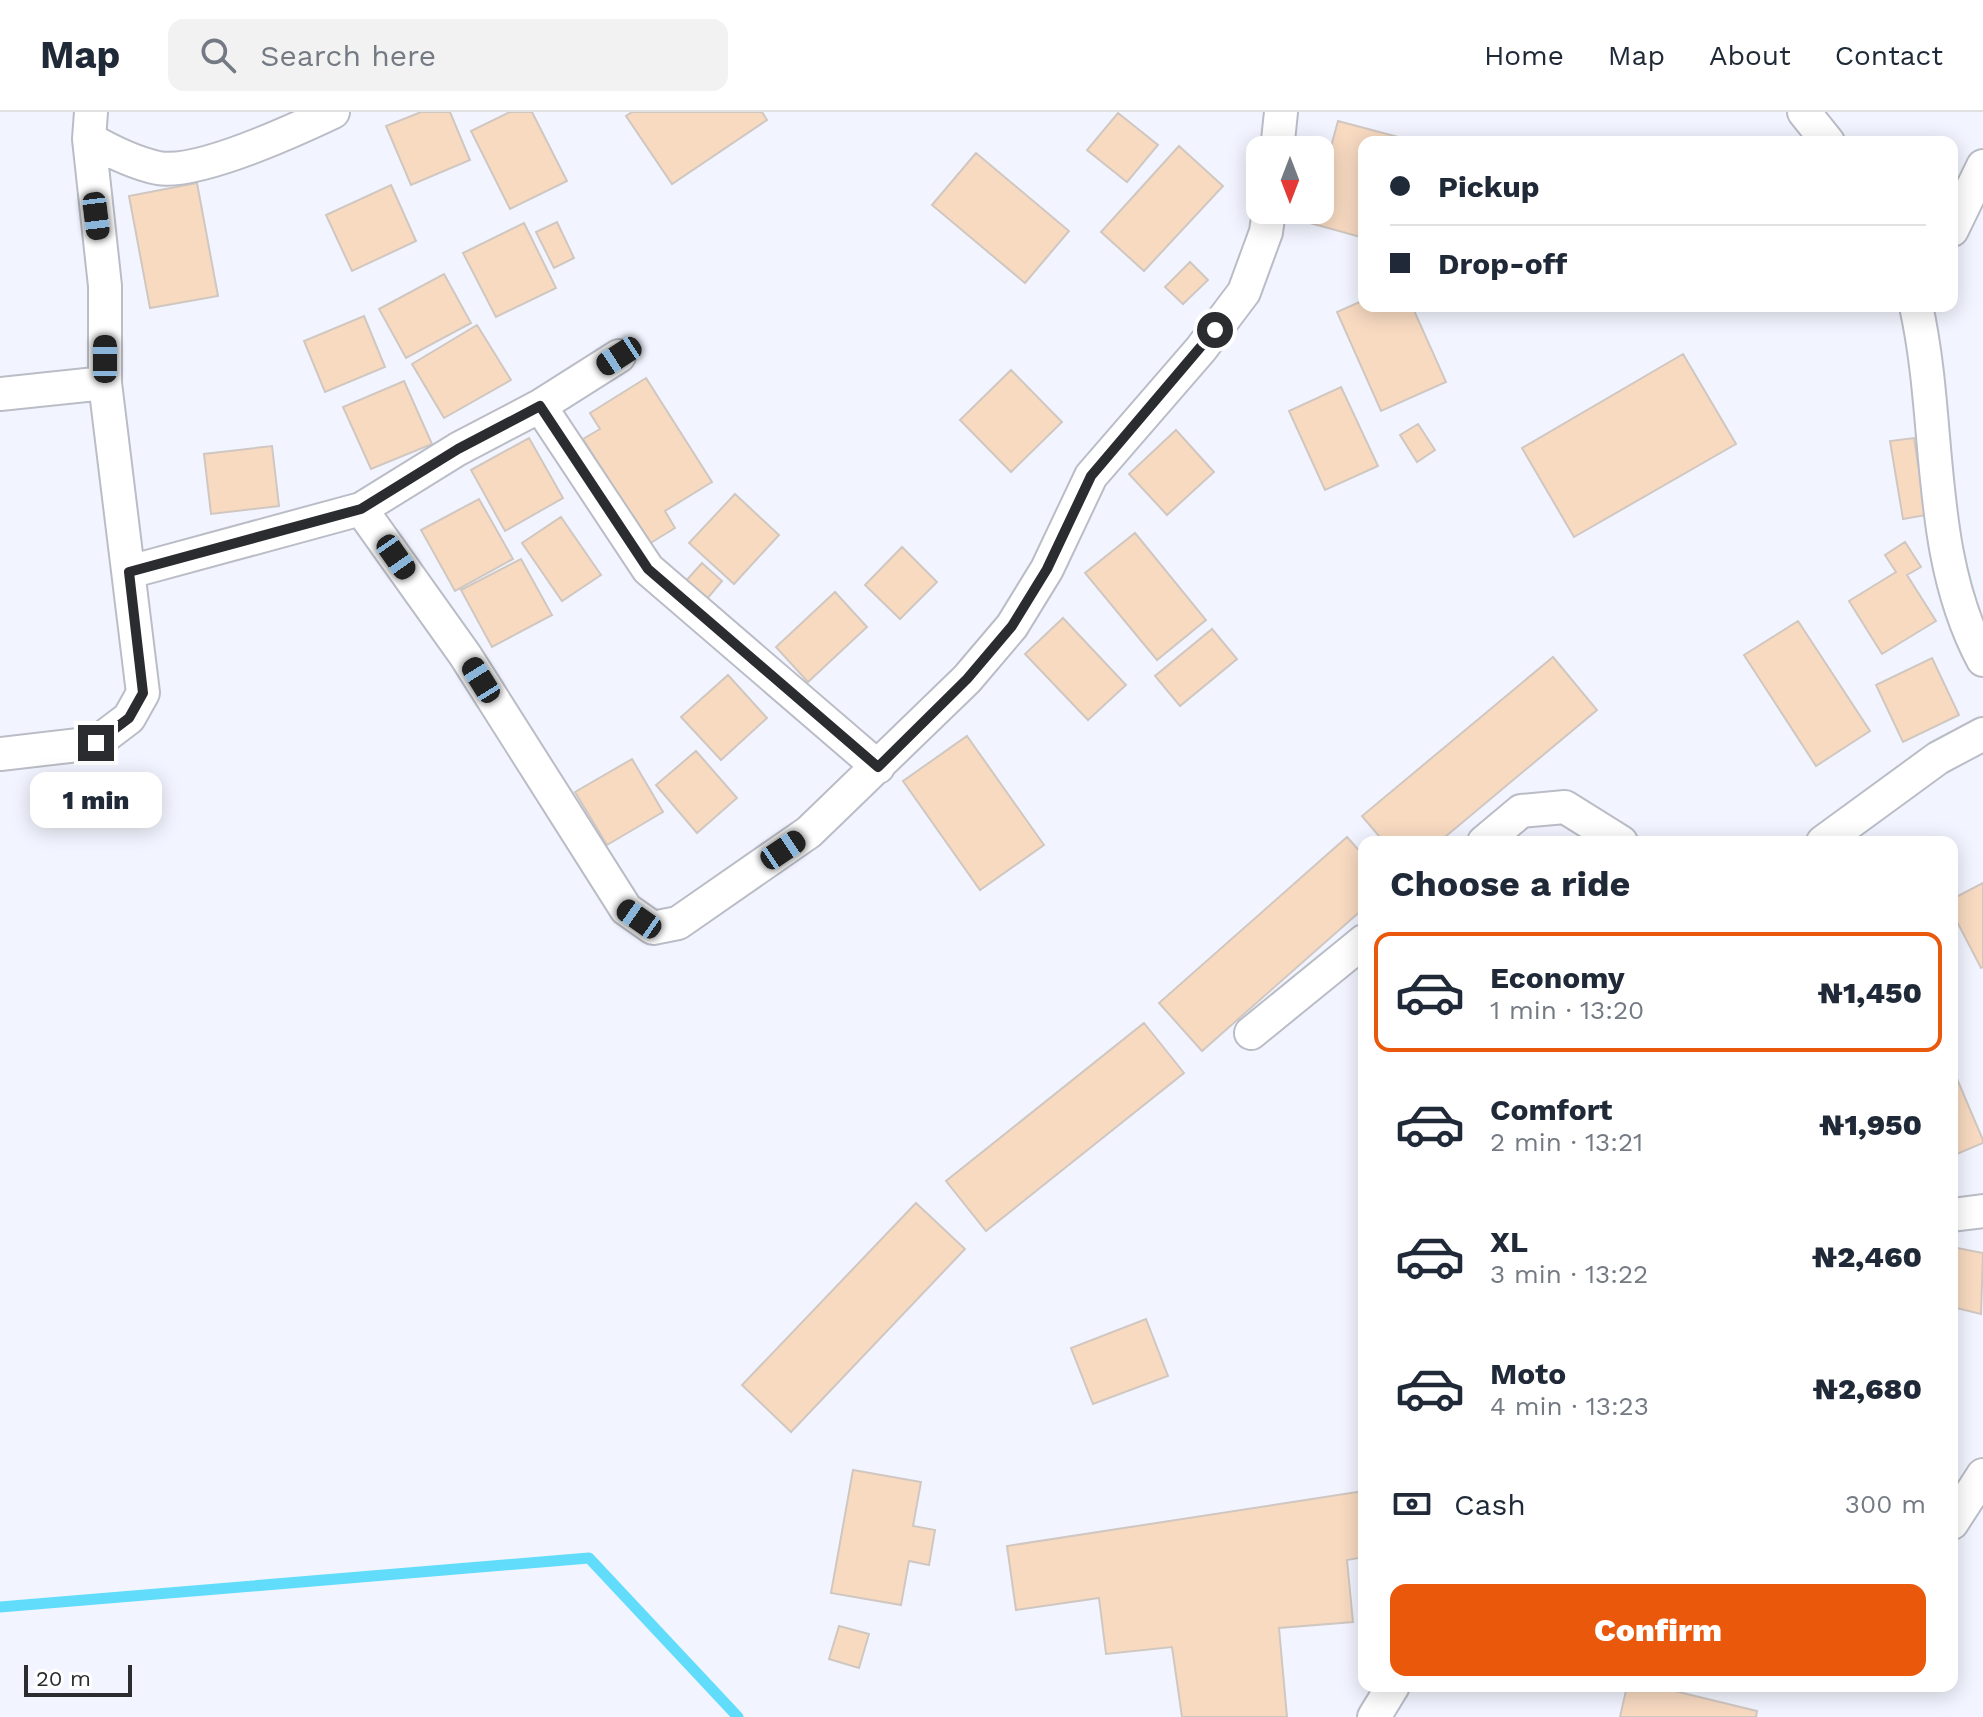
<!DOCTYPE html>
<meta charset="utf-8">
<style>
:root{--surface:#fff;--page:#f2f2f3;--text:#1f2937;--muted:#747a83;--line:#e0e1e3;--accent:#ea580c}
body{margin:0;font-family:"Work Sans",sans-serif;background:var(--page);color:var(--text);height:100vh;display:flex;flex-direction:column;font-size:30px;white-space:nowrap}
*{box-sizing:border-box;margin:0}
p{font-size:26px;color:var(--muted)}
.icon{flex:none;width:44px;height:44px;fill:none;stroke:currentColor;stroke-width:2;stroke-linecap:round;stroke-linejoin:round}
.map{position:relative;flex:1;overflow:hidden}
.details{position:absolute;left:1358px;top:724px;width:600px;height:856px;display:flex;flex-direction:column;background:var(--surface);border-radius:16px;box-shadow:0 4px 20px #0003}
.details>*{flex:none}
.banner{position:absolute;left:1358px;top:24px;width:600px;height:176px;border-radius:16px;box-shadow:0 4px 20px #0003;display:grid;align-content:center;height:176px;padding:0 32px;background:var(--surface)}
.needle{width:52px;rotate:180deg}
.buttons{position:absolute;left:1246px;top:24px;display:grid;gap:16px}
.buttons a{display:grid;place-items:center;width:88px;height:88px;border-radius:16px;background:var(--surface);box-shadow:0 4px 20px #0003;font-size:40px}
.scale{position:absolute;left:24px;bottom:20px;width:108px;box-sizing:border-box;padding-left:8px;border:4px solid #2b2c2f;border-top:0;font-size:22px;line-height:28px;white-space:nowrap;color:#2b2c2f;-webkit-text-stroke:6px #fff;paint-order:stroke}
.end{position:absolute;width:36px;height:36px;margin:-18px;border:10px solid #2b2c2f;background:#fff;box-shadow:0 0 0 4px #fff}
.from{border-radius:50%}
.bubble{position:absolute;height:56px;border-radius:16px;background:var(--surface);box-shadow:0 4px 20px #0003;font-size:26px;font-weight:800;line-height:56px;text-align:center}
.car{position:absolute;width:24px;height:48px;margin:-24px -12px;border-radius:10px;box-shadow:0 0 6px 2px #0007;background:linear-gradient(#222 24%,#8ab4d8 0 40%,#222 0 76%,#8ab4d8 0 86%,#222 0)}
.banner b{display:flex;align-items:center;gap:28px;height:76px;font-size:30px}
.banner b+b{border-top:2px solid var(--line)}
.banner i{width:20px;height:20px;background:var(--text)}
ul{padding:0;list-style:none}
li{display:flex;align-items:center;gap:24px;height:120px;margin:0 16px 12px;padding:0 16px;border:4px solid transparent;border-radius:16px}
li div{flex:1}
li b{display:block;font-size:30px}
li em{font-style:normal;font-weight:800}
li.current{border-color:var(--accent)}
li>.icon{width:72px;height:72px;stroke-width:1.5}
h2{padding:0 32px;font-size:36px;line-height:96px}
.pay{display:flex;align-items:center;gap:20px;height:88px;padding:0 32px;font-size:30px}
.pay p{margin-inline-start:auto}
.action{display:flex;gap:16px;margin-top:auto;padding:16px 32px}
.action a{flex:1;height:92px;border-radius:16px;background:var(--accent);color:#fff;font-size:32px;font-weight:800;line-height:92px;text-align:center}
header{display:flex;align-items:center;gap:48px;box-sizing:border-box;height:112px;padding:0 40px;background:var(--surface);border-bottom:2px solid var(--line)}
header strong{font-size:38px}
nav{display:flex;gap:44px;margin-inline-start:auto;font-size:28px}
.search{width:560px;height:72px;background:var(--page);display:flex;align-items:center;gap:20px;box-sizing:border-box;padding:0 28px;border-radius:16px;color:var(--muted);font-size:30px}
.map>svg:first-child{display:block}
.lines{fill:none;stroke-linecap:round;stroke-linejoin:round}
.stream{stroke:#61dcfb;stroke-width:11}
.building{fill:#f8dac1;stroke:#d0c7c1;stroke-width:2}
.minor-casing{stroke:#babdc6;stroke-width:36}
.minor{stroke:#fff;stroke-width:32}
.route{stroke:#2b2c2f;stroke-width:10}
</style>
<header>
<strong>Map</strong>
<div class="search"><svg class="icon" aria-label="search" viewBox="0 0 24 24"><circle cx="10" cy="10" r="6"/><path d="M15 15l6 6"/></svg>Search here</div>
<nav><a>Home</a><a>Map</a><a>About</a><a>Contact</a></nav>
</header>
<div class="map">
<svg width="1983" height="1605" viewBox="0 0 1983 1605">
<rect width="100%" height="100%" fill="#f2f5ff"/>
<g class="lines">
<path class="stream" d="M0,1495L589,1446L738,1605"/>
</g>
<path class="building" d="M421,0H450L470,48L411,73L386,14Z
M510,0H532L567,69L510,97L471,19Z
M632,0H762L767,8L672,72L626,4Z
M1118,1L1158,33L1127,70L1087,38Z
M1338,9L1398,25L1396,30H1364V126L1310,111L1313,98H1320V75Z
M1179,34L1223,74L1144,159L1101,120Z
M976,41L1069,119L1025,171L932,93Z
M197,71L218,184L150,196L129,84Z
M391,73L416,129L352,159L326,103Z
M557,110L574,146L554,156L536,120Z
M524,111L556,176L496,205L463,141Z
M1190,150L1208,168L1183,192L1165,175Z
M444,162L471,211L406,246L379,197Z
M1364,188V194H1412L1446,270L1381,299L1337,200Z
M364,204L385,255L325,280L304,229Z
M477,213L511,268L444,306L412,252Z
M1683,242L1736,332L1574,425L1522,336Z
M1011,258L1062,310L1011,360L960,308Z
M646,266L712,370L665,399L675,416L649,432L583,327L600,317L590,301Z
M404,269L432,332L371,357L343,295Z
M1341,275L1378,354L1325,378L1289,299Z
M1418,312L1435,338L1417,350L1400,323Z
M1176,318L1214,360L1167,403L1129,362Z
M529,326L563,386L505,419L471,358Z
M1914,326L1926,403L1903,407L1890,329Z
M272,334L279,394L211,402L204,342Z
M735,382L779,423L734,472L689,431Z
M479,387L513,447L455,479L421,418Z
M561,405L601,463L562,489L522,431Z
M1135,421L1206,508L1157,548L1085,461Z
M1905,430L1921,455L1907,463L1936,509L1882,542L1849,489L1896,460L1885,443Z
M902,435L937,470L900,507L865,473Z
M521,447L552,503L492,535L461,478Z
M702,451L722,469L706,488L685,470Z
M835,480L867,515L808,570L776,535Z
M1063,506L1126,573L1088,608L1025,542Z
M1798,509L1870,619L1816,654L1744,543Z
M1212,517L1237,547L1180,594L1155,564Z
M1553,545L1597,598L1439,730H1384L1362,704Z
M1932,546L1959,603L1903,630L1876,573Z
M728,563L767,606L721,648L681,605Z
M967,624L1044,733L980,778L903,669Z
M696,639L737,686L697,721L656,673Z
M632,647L663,700L607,733L575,680Z
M1347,725L1364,744V796L1202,939L1159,891Z
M1983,771V855L1981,856L1952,800V787Z
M1144,911L1184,961L986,1119L946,1069Z
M1952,955L1983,1028V1031L1952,1044Z
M916,1091L965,1137L791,1320L742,1273Z
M1952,1135L1983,1141L1981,1202L1952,1195Z
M1146,1207L1168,1264L1093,1292L1071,1236Z
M853,1358L921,1370L913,1414L935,1418L929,1453L909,1449L901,1493L831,1481Z
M1364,1379V1445L1347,1448L1353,1510L1279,1516L1287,1605H1182L1172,1535L1106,1542L1099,1486L1016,1498L1007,1434Z
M839,1514L869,1522L859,1556L829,1547Z
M1627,1574H1654L1757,1599L1756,1605H1620Z"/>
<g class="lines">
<defs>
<path id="minor" d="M1804,0L1828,30
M89,27C110,39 134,51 158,56C198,63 295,18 333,0
M1277,38L1281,0
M1952,118L1983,54
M1916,194C1942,310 1925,440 1983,548
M619,244L540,294L648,457L878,655
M0,282L105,271
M361,397L465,543L626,797L653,816L678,811L809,720L967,567L1012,514L1047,457L1091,364L1201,237L1244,180L1266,120L1269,98
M129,460L361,397L458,337L540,294
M0,642L96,631L129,606L143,581L105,271V174L89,27L91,0
M1484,730L1521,699L1565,695L1621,730
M1823,730L1938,646L1983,622
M1251,921L1364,829
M1952,1103L1983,1099
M1952,1411L1983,1363
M1374,1605L1393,1574"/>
</defs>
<use href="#minor" class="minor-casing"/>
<use href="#minor" class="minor"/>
</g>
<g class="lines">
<path class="route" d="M96,631L129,606L143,581L129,460L361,397L458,337L540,294L648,457L878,655L967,567L1012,514L1047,457L1091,364L1215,218"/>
</g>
</svg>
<div class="buttons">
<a><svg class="needle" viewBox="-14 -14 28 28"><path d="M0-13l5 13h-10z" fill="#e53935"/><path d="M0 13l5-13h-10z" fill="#747a83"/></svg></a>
</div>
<div class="scale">20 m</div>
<i class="end from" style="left:1215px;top:218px"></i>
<i class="end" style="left:96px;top:631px"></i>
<div class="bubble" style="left:30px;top:660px;width:132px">1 min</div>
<i class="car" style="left:96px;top:104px;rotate:173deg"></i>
<i class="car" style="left:619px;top:244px;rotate:237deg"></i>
<i class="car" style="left:105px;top:247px;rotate:0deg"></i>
<i class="car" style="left:396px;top:445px;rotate:145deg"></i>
<i class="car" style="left:481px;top:568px;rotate:328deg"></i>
<i class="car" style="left:783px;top:738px;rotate:56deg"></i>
<i class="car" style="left:639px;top:807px;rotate:305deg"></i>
<div class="banner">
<b><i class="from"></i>Pickup</b>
<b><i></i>Drop-off</b>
</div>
<section class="details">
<h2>Choose a ride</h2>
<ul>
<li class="current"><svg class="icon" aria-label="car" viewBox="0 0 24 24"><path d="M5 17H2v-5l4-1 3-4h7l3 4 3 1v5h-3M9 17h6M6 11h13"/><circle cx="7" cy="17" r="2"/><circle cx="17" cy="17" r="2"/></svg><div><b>Economy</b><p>1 min · 13:20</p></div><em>₦1,450</em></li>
<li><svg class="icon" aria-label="car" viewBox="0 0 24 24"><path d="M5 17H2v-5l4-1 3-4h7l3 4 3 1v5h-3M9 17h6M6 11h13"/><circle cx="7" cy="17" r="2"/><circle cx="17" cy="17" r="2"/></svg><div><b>Comfort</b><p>2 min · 13:21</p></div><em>₦1,950</em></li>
<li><svg class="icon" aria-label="car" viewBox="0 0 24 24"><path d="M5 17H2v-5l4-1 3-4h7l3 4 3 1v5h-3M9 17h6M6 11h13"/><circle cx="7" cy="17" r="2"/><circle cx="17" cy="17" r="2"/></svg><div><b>XL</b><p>3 min · 13:22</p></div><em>₦2,460</em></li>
<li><svg class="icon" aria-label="car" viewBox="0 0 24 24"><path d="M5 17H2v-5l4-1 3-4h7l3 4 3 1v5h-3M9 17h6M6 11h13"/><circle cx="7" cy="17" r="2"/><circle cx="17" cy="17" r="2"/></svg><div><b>Moto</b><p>4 min · 13:23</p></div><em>₦2,680</em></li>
</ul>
<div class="pay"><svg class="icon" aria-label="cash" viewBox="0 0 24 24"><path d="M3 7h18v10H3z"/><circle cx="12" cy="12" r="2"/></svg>Cash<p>300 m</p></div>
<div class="action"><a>Confirm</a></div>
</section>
</div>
